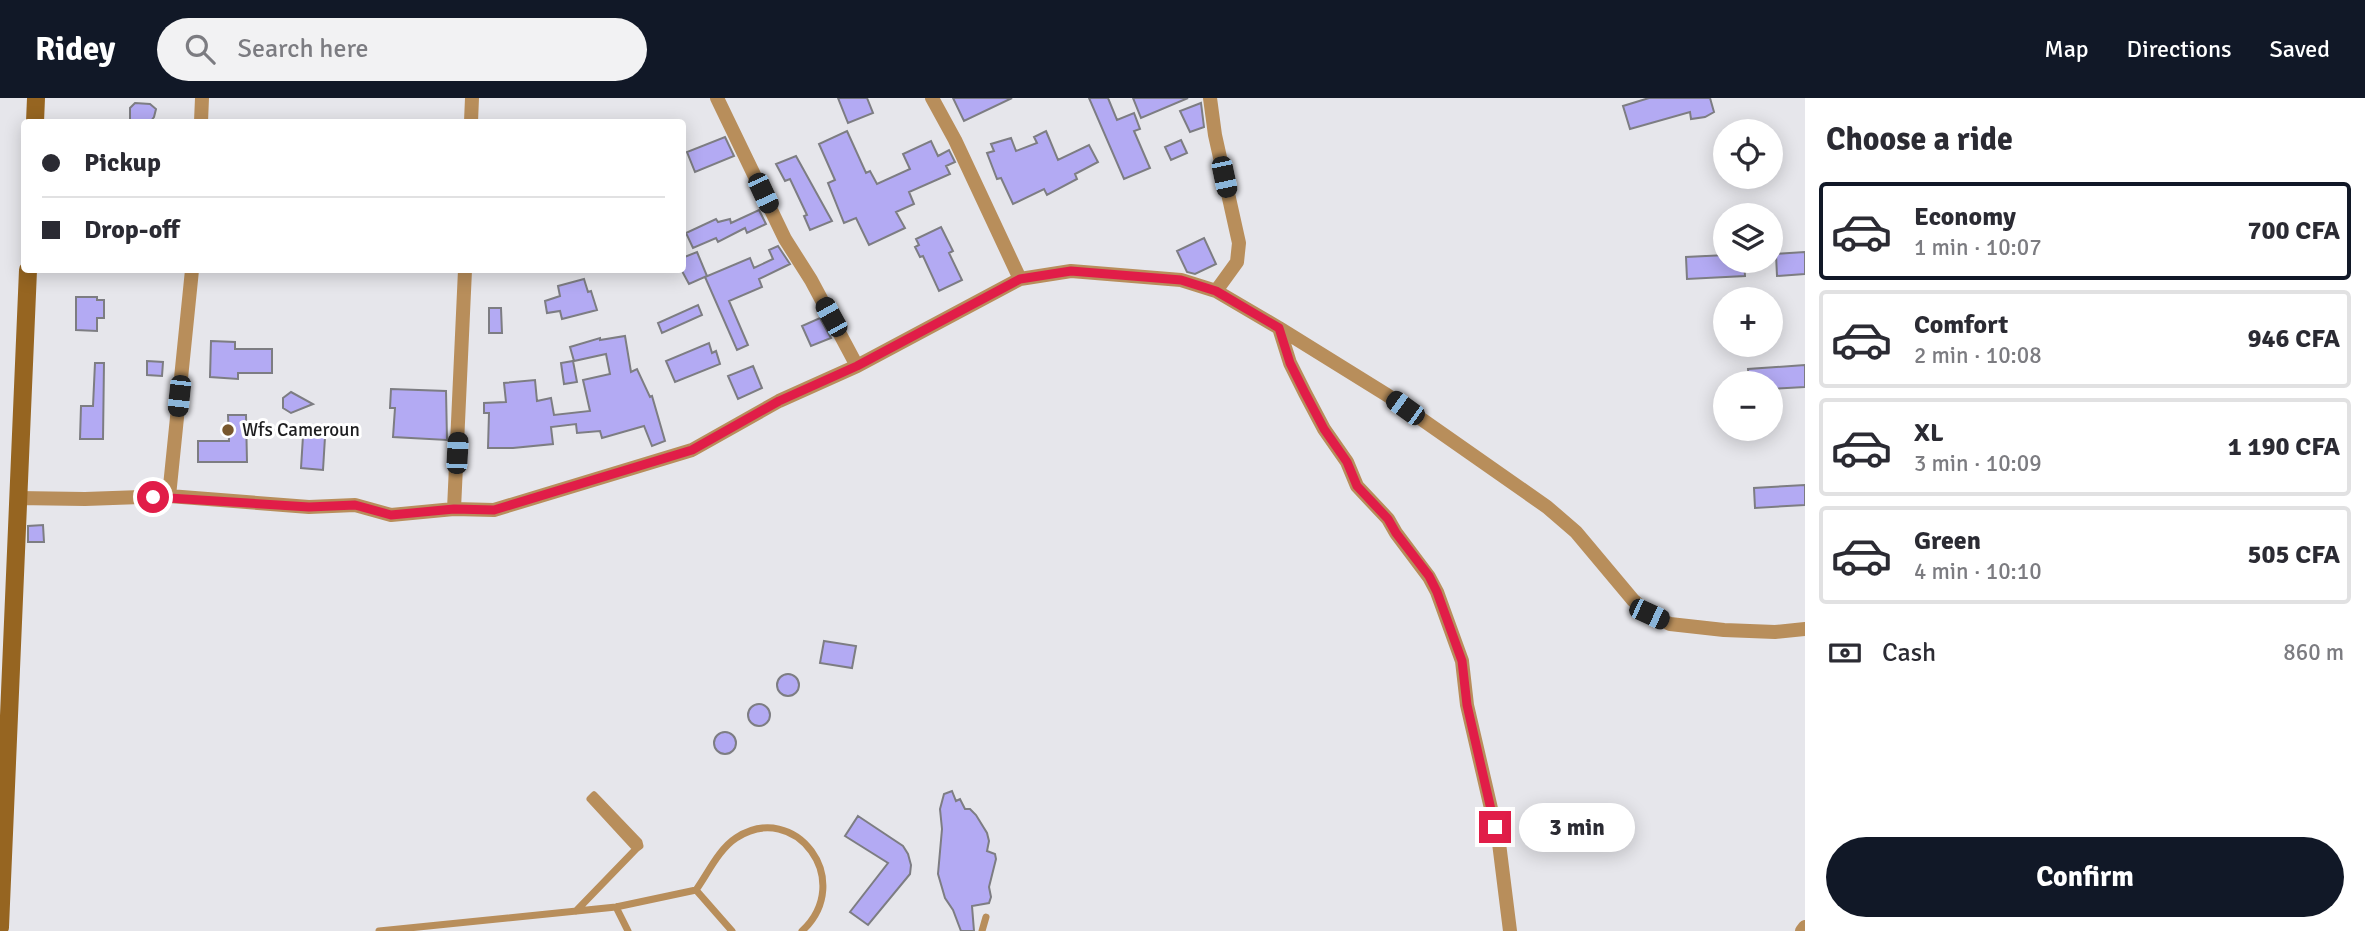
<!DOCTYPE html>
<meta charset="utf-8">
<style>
:root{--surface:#fff;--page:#f2f2f3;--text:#2b2b33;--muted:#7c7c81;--line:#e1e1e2;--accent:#111827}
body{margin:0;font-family:Signika,sans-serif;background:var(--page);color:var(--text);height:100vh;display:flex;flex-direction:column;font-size:26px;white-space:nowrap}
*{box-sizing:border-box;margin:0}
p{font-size:23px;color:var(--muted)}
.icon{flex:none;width:38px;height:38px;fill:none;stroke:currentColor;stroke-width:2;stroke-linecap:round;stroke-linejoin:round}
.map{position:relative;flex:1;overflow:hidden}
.panel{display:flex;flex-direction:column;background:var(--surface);width:560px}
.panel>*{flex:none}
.guide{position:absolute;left:21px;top:21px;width:665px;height:154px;border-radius:7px;box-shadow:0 4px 18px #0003;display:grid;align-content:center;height:154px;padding:0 21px;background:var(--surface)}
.fabs{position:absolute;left:1713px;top:21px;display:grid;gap:14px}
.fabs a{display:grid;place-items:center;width:70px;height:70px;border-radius:50%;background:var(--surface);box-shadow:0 4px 18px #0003;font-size:35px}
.end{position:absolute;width:32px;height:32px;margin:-16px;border:9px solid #e11d48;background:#fff;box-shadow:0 0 0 4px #fff}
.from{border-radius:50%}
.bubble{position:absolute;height:49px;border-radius:24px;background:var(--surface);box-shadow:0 4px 18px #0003;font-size:23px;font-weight:700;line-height:49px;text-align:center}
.car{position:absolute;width:21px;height:42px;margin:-21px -10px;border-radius:9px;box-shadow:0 0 5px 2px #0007;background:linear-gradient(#222 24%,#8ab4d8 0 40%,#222 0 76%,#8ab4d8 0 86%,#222 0)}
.guide b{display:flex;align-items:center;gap:24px;height:66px;font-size:26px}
.guide b+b{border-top:2px solid var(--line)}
.guide i{width:18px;height:18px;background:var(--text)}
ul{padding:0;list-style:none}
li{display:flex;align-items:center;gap:21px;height:98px;margin:0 14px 10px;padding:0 7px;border:4px solid var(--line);border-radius:7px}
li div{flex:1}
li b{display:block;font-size:26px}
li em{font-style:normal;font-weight:700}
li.on{border-color:var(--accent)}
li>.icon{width:63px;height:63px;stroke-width:1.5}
h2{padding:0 21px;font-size:32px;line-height:84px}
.pay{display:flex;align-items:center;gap:18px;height:77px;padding:0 21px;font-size:26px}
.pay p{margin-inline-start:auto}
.primary-button{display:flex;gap:14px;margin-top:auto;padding:14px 21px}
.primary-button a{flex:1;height:80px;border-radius:42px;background:var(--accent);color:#fff;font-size:28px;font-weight:700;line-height:80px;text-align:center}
header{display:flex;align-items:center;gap:42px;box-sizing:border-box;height:98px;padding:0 35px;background:var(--accent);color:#fff}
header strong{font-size:33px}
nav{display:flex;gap:38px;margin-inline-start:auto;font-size:24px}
.search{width:490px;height:63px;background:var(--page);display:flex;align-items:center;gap:18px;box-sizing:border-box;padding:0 24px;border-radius:38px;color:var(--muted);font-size:26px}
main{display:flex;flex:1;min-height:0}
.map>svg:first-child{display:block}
.building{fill:#b3aaf3;stroke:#7d7d82;stroke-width:2}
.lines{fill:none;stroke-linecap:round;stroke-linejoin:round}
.lane{stroke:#b88e5b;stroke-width:7}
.street{stroke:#b88e5b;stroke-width:14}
.secondary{stroke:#966521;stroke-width:18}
.route{stroke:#e11d48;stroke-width:9}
.poi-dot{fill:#78572d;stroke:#fff;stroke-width:2.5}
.labels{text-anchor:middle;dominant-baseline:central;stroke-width:6;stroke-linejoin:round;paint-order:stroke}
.poi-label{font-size:19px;fill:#1d1d1f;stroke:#fff;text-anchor:start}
</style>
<header>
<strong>Ridey</strong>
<div class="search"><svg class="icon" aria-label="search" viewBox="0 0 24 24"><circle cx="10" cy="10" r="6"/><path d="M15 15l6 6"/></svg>Search here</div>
<nav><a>Map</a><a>Directions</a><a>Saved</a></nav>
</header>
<main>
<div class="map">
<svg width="1805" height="833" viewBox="0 0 1805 833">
<rect width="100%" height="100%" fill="#e6e6eb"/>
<path class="building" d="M838,0H867L873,15L848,25Z
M953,0H1012L964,23Z
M1089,0H1108L1117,22L1134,15L1140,31L1134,33L1150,70L1124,81Z
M1133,0H1188L1141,20Z
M1649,0H1710L1714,14L1705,19L1691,21L1690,14L1630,31L1623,8Z
M135,5L150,6L156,11L154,19L150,24H130V10Z
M1201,5L1204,29L1190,34L1180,13Z
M847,33L866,75L870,73L877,86L910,71L903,56L931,43L938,58L949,52L955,64L946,68L950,76L909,94L914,106L896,114L905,130L869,147L856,120L844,125L828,85L835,82L819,46Z
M1046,33L1058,62L1089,47L1098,64L1075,76L1077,81L1047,97L1044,91L1013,106L1001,80L997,81L987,55L994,53L991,46L1011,40L1016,53L1037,45L1034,39Z
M725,39L734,58L695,74L687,54Z
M1181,42L1187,55L1171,62L1165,49Z
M796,58L832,123L810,132L804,118L807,117L790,81L785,83L776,66Z
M759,112L766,126L747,135L745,130L718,144L716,140L693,150L686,135L716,121L718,124L730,121L731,125Z
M941,129L953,153L949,155L962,182L939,193L923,158L920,159L915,149L919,147L916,141Z
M1204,140L1216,166L1195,176L1187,174L1177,153Z
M778,148L790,166L759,181L762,189L729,203L748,247L737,252L705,179L750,160L754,170L773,161L769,152Z
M697,154L707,178L689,186L682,173V160Z
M1805,154V176L1777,178L1776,156Z
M1726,157V163H1744L1745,178L1687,181L1686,159Z
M584,181L588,194L591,193L597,212L562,221L560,213L547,215L545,203L560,198L558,188Z
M76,199H97V202H104V220H97V233L76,232Z
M698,207L702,217L662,235L658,225Z
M489,210H501L502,235H489Z
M820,220L831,240L811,248L802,228Z
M625,238L631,274L637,271L650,299L652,298L665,343L652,348L644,328L602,340L600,333L577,335L576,326L551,329L553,346L513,350H488L489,315H484V305L506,304L504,285L535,282L537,303L551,300L554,317L590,313L583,282L610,276L606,256L574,263L570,249L600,240V242Z
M211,243L235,244V251H272V275H238V281L210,279Z
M709,245L712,255L716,253L720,266L675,284L666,263Z
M147,263L163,264L162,278L147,277Z
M573,263L577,284L564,286L561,265Z
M95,265H104L103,341H80L81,308H93Z
M1805,267V289L1771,291V285H1749L1748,271Z
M753,268L762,290L738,301L728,278Z
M391,291L446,293L447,342L393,339L395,310H390Z
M291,294L313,306L291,315L283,310V300Z
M228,317H246L247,364H198V343H229Z
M303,338L325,339L323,372L301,370Z
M1805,387V407L1755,410L1754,390Z
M43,427L44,444H28V428Z
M824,543L856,548L852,570L820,565Z
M777 587a11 11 0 1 1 22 0a11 11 0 1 1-22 0Z
M748 617a11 11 0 1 1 22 0a11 11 0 1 1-22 0Z
M714 645a11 11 0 1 1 22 0a11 11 0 1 1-22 0Z
M952,693L956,703L960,701L965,711H970L976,717L987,735L989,743L987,753L995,756L996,761L989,789L991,799L989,805L972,808L974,833H961L953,812L945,800L938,776L942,731L940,711L944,696Z
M858,718L903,748L908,756L911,767L910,776L868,827L850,814L888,765L845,738Z"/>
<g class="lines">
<path class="lane" d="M594,697L639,744L640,748L636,751
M616,809L628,833
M576,813L636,751L590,701L594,697
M379,833L616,809L696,792
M732,833L696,792C708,775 719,751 736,740C795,701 856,783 802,833
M982,833L986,819"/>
<path class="street" d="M717,0L785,141L811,182L857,268
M932,0L955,42L1020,181
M1210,0L1215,37L1239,145L1237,164L1216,193
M201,24L202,0
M471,24L472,0
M1279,230L1290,265L1305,295L1324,331L1347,364L1357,388L1388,421L1396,435L1429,479L1437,494L1462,563L1467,607L1499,745L1510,833
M169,398L192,172
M17,408V400L85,401L169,398L309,409L355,407L391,417L454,411L494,412L692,352L779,303L857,268L1020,181L1071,173L1181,182L1216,193L1279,230L1387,297L1547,409L1576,434L1633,502L1649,516L1670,526L1724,532L1775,534L1805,531
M454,411L465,172
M1802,833L1805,829"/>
<path class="secondary" d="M35,24L36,0
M0,829L28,172"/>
</g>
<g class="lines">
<path class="route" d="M153,399L309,409L355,407L391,417L454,411L494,412L692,352L779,303L857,268L1020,181L1071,173L1181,182L1216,193L1279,230L1290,265L1305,295L1324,331L1347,364L1357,388L1388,421L1396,435L1429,478L1437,494L1462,563L1467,607L1495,729"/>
</g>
<circle class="poi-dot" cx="228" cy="332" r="7"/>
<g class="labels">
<g class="poi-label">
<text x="242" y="332">Wfs Cameroun</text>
</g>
</g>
</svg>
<div class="fabs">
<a><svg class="icon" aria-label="locate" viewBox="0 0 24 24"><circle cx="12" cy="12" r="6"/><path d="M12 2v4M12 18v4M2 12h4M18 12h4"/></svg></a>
<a><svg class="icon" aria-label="layers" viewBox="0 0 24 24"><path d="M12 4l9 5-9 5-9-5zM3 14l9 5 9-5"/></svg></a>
<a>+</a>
<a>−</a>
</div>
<i class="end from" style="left:153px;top:399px"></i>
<i class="end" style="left:1495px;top:729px"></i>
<div class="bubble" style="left:1519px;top:705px;width:116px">3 min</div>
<i class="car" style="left:1224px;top:79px;rotate:168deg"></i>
<i class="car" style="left:763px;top:95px;rotate:155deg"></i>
<i class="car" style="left:831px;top:219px;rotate:331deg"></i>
<i class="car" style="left:179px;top:298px;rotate:186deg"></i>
<i class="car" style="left:1405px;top:310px;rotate:306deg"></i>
<i class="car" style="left:457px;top:355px;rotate:3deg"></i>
<i class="car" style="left:1649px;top:516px;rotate:115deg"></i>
<div class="guide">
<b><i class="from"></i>Pickup</b>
<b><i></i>Drop-off</b>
</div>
</div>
<section class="panel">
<h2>Choose a ride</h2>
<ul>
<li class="on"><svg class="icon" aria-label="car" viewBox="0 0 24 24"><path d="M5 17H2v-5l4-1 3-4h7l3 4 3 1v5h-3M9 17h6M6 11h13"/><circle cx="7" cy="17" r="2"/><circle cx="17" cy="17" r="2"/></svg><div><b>Economy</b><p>1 min · 10:07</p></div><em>700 CFA</em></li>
<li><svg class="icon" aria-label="car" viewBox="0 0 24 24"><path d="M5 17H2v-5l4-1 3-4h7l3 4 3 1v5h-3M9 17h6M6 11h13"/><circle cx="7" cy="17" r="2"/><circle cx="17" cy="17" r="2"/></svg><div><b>Comfort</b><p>2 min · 10:08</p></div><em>946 CFA</em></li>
<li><svg class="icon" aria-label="car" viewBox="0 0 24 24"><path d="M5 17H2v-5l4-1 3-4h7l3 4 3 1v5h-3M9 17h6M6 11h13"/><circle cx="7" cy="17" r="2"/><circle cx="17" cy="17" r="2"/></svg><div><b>XL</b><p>3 min · 10:09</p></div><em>1 190 CFA</em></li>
<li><svg class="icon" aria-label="car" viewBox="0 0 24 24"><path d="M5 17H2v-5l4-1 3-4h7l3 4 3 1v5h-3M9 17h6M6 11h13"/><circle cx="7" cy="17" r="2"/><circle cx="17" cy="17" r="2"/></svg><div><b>Green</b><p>4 min · 10:10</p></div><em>505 CFA</em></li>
</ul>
<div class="pay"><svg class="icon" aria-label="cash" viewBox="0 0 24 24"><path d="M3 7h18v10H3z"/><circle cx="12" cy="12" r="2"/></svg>Cash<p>860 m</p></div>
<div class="primary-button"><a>Confirm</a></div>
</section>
</main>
